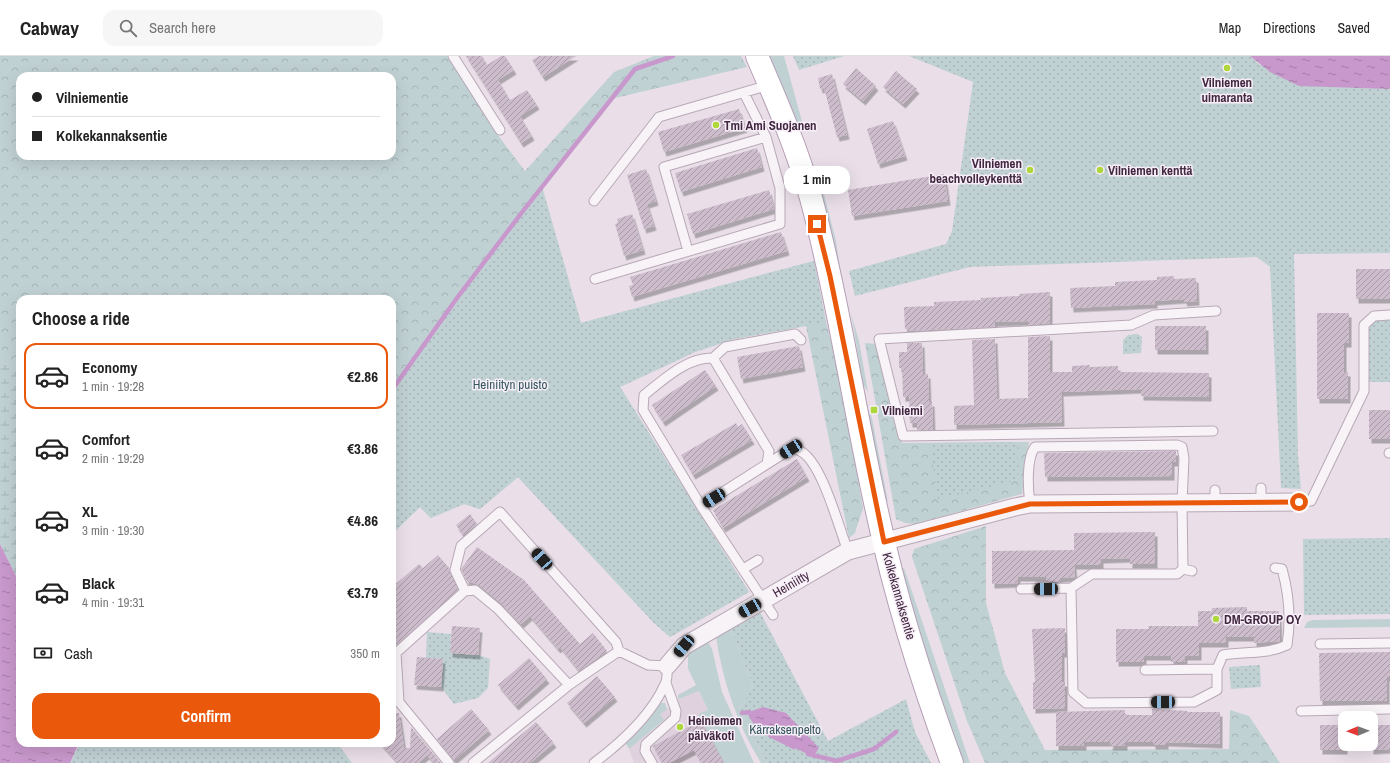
<!DOCTYPE html>
<meta charset="utf-8">
<style>
:root{--surface:#fff;--page:#f6f6f6;--text:#222;--muted:#767676;--line:#e0e0e0;--accent:#ea580c}
body{margin:0;font-family:"Archivo Narrow",sans-serif;background:var(--page);color:var(--text);height:100vh;display:flex;flex-direction:column;font-size:15px;white-space:nowrap}
*{box-sizing:border-box;margin:0}
p{font-size:13px;color:var(--muted)}
.icon{flex:none;width:22px;height:22px;fill:none;stroke:currentColor;stroke-width:2;stroke-linecap:round;stroke-linejoin:round}
.map{position:relative;flex:1;overflow:hidden}
.details{position:absolute;left:16px;top:239px;width:380px;height:452px;display:flex;flex-direction:column;background:var(--surface);border-radius:12px;box-shadow:0 4px 16px #0002}
.details>*{flex:none}
.guide{position:absolute;left:16px;top:16px;width:380px;height:88px;border-radius:12px;box-shadow:0 4px 16px #0002;display:grid;align-content:center;height:88px;padding:0 16px;background:var(--surface)}
.needle{width:26px;rotate:269deg}
.buttons{position:absolute;left:1338px;top:655px;display:grid;gap:8px}
.buttons a{display:grid;place-items:center;width:40px;height:40px;border-radius:8px;background:var(--surface);box-shadow:0 4px 16px #0002;font-size:20px}
.end{position:absolute;width:18px;height:18px;margin:-9px;border:5px solid #ea580c;background:#fff;box-shadow:0 0 0 2px #fff}
.from{border-radius:50%}
.bubble{position:absolute;height:28px;border-radius:12px;background:var(--surface);box-shadow:0 4px 16px #0002;font-size:13px;font-weight:700;line-height:28px;text-align:center}
.car{position:absolute;width:12px;height:24px;margin:-12px -6px;border-radius:5px;box-shadow:0 0 3px 1px #0007;background:linear-gradient(#222 24%,#8ab4d8 0 40%,#222 0 76%,#8ab4d8 0 86%,#222 0)}
.guide b{display:flex;align-items:center;gap:14px;height:38px;font-size:15px}
.guide b+b{border-top:1px solid var(--line)}
.guide i{width:10px;height:10px;background:var(--text)}
ul{padding:0;list-style:none}
li{display:flex;align-items:center;gap:12px;height:66px;margin:0 8px 6px;padding:0 8px;border:2px solid transparent;border-radius:12px}
li div{flex:1}
li b{display:block;font-size:15px}
li em{font-style:normal;font-weight:700}
li.selected{border-color:var(--accent)}
li>.icon{width:36px;height:36px;stroke-width:1.5}
h2{padding:0 16px;font-size:18px;line-height:48px}
.pay{display:flex;align-items:center;gap:10px;height:44px;padding:0 16px;font-size:15px}
.pay p{margin-inline-start:auto}
.primary-button{display:flex;gap:8px;margin-top:auto;padding:8px 16px}
.primary-button a{flex:1;height:46px;border-radius:12px;background:var(--accent);color:#fff;font-size:16px;font-weight:700;line-height:46px;text-align:center}
header{display:flex;align-items:center;gap:24px;box-sizing:border-box;height:56px;padding:0 20px;background:var(--surface);border-bottom:1px solid var(--line)}
header strong{font-size:19px}
nav{display:flex;gap:22px;margin-inline-start:auto;font-size:14px}
.search{width:280px;height:36px;background:var(--page);display:flex;align-items:center;gap:10px;box-sizing:border-box;padding:0 14px;border-radius:12px;color:var(--muted);font-size:15px}
.map>svg:first-child{display:block}
.built{fill:#dfd1de}
.green{fill:#c0d1d4}
.forest{fill:url(#forest-crowns);fill-rule:evenodd}
.wetland{fill:url(#wetland-marsh)}
.park{fill:url(#park-dots)}
.water{fill:url(#water-ripples)}
.lines{fill:none;stroke-linecap:round;stroke-linejoin:round}
.stream{stroke:#c898cc;stroke-width:4.5}
.building{fill:url(#building-hatch);filter:url(#shadow)}
.service-casing{stroke:#b8a8b7;stroke-width:11}
.minor-casing{stroke:#b8a8b7;stroke-width:19}
.primary-casing{stroke:#b69eb6;stroke-width:24}
.service{stroke:#f8f3f7;stroke-width:9}
.minor{stroke:#f8f3f7;stroke-width:17}
.primary{stroke:#fff;stroke-width:22}
.route{stroke:#ea580c;stroke-width:5}
.poi-dot{fill:#aed73c;stroke:#f7eff7;stroke-width:1.5}
.labels{text-anchor:middle;dominant-baseline:central;stroke-width:3;stroke-linejoin:round;paint-order:stroke}
.poi-label{font-size:13px;font-weight:bold;fill:#422741;stroke:#f7eff7;text-anchor:start}
.park-label{font-size:13px;fill:#33555f;stroke:#f7eff7}
.street-label{font-size:13px;fill:#422741;stroke:#f7eff7}
</style>
<header>
<strong>Cabway</strong>
<div class="search"><svg class="icon" aria-label="search" viewBox="0 0 24 24"><circle cx="10" cy="10" r="6"/><path d="M15 15l6 6"/></svg>Search here</div>
<nav><a>Map</a><a>Directions</a><a>Saved</a></nav>
</header>
<div class="map">
<svg width="1390" height="707" viewBox="0 0 1390 707">
<defs>
<pattern id="forest-crowns" width="20" height="18" patternUnits="userSpaceOnUse"><rect width="20" height="18" fill="#c0d1d4"/><path d="M2 6a3 3 0 1 1 6 0M12 15a3 3 0 1 1 6 0" fill="none" stroke="#a6b3b7"/></pattern>
<pattern id="wetland-marsh" width="20" height="14" patternUnits="userSpaceOnUse"><rect width="20" height="14" fill="#c0d1d4"/><path d="M1 5h8M5 5V1M11 12h8M15 12V8" fill="none" stroke="#a6b3b7"/></pattern>
<pattern id="park-dots" width="8" height="8" patternUnits="userSpaceOnUse"><rect width="8" height="8" fill="#c0d1d4"/><path d="M2 2h.1M6 6h.1" fill="none" stroke="#a6b3b7" stroke-width="1.8" stroke-linecap="round"/></pattern>
<pattern id="water-ripples" width="26" height="14" patternUnits="userSpaceOnUse"><rect width="26" height="14" fill="#c898cc"/><path d="M2 4q2-2 4 0t4 0M15 11q2-2 4 0t4 0" fill="none" stroke="#a47ca7"/></pattern>
<pattern id="building-hatch" width="6" height="6" patternUnits="userSpaceOnUse"><rect width="6" height="6" fill="#cdbccc"/><path d="M-1 1l2-2M0 6l6-6M5 7l2-2" fill="none" stroke="#a899a7"/></pattern>
<filter id="shadow"><feDropShadow dx="2.5" dy="4.5" stdDeviation="0" flood-color="#0004"/></filter>
</defs>
<rect width="100%" height="100%" fill="#eadfe9"/>
<path class="built" d="M699,635L708,654L699,659L724,707H634L629,693L664,665L660,658L679,643Z"/>
<path class="green" d="M766,0H784L803,69V73L801,74L797,71Z
M820,138H824L836,185L840,211L835,199Z
M851,257L859,285L868,336L863,328Z
M870,352L888,446L883,437L867,358Z
M904,512L970,707H962L946,665L900,513Z
M1390,563V571L1304,572L1307,566L1312,564Z
M730,571L753,629L740,653L767,707H761C737,668 723,626 716,581Z
M707,583L712,593L722,636L754,707H724L698,658L708,654L699,635L679,643L678,642V639L696,629L688,613V597Z
M661,647H665L667,654L660,658L664,664L629,693L625,686Z"/>
<path class="forest" d="M0,0H447L500,82L525,115L614,16L654,0H741L747,11L611,43L542,131L581,267L814,205L826,266L841,325L863,452L855,477L849,482L806,270L734,283L695,296L620,331L749,536L670,581L654,567L518,421L480,453L464,448L431,462L420,451L392,478V243H20V312L0,306ZM20,20H392V100H20Z
M865,287L878,288L902,387L1029,386L1022,438L915,468L905,467L896,463Z
M986,470V547L1005,617L1045,694L1229,693L1230,654L1249,660L1280,707H985L967,665L912,501L914,493Z"/>
<path class="wetland" d="M0,306L20,312V528L0,488Z"/>
<path class="park" d="M793,0H844L799,14Z
M909,0H1250L1260,9L1390,0V197L1294,198L1298,399L1301,433L1281,432L1270,211L1257,201L970,211L855,240L849,215L946,188L952,175L973,26Z
M542,131L581,267L814,205L826,266L734,283L695,296L620,331L749,536L670,581L654,567L518,421L480,453L464,448L431,462L420,451L392,478V334L457,242Z
M1374,261H1390V326H1366V274Z
M1138,278L1142,281L1141,297L1123,298V284L1128,279Z
M1017,386L1018,424L938,443L930,387Z
M1390,482V558L1304,559L1303,483Z
M760,556L828,685L906,643L915,676L931,707H767L740,653L753,629L730,571Z
M427,576L451,578L450,597L478,599L490,603L488,632L478,642L454,648L441,631L443,603L426,602Z
M1260,609L1261,631L1231,633L1229,611Z
M80,687H337L352,707H70Z"/>
<path class="water" d="M1250,0H1390V33L1299,30L1270,16Z
M0,488L20,528V687H79L70,707H0Z
M763,651L786,657L819,692L813,701L760,674L749,656Z"/>
<g class="lines">
<path class="stream" d="M392,334L457,242L523,155L635,13L673,0
M742,657L749,656L760,674L794,691
M808,698L837,705L874,693L896,676"/>
</g>
<path class="building" d="M466,0H482L487,9L501,0H505L514,14L498,24L510,44L527,34L537,49L520,60L532,80L521,87Z
M539,0H576L543,21L532,4Z
M856,12L876,30L863,45L843,28Z
M896,15L917,33L903,48L883,31Z
M832,18L847,79L837,81L824,32L820,33L818,22Z
M739,53L745,72L664,96L658,76Z
M893,65L905,100L878,108L867,73Z
M757,92L762,111L681,136L675,117Z
M646,113L656,145L647,148L654,170L644,173L627,119Z
M944,118L948,145L852,160L848,134Z
M769,134L774,153L693,178L687,158Z
M632,158L643,194L624,200L615,168L618,167L617,163Z
M781,176L787,195L632,241L629,230L633,229L630,221Z
M1356,213H1390V243H1356Z
M1174,220V223L1196,222L1197,245L1185,246L1184,243L1155,245V248L1071,252L1070,232L1115,230V226L1157,224V221Z
M1050,236V267L1028,269V265L995,266V271L907,275V273H905L904,251L934,250V246L981,244V242L1020,240L1019,238Z
M1317,257H1349V287H1344V316H1348V343H1317Z
M1155,270H1206V294H1155Z
M1050,280V316H1072V310L1090,309V311L1118,310V316L1209,317V341L1141,340V333L1061,336L1062,366L954,369V350L974,349L972,284L995,283L997,343L1028,342V281Z
M907,287H922L923,318H928L929,346H932L933,374H917V367H910L909,341H903L902,312H899V296H907Z
M799,290L803,311L741,323L737,301Z
M705,314L716,330L663,366L652,349Z
M1369,354H1390V383H1369Z
M736,367L738,371L742,368L752,384L693,419L681,399Z
M1176,395V406H1172V420L1045,421L1044,397Z
M797,403L807,421L723,472L713,454Z
M470,458L477,468L463,479L456,469Z
M1155,476V508H1130V502L1101,503V509H1074L1075,521L1060,522V526H1046L1047,521H1018V527L992,528V495L1074,494V477Z
M477,491L524,524L580,588L593,577L607,595L579,615L560,591L558,593L530,560L521,568L501,547L479,529L470,526L468,527L461,513Z
M438,499L449,512L458,534L392,593V531L419,508L423,512Z
M1247,551V555H1279L1280,585L1254,587V581H1226V587H1199V600H1185V606H1171V600H1144V606H1116V573H1149L1148,570H1198V555H1212V552Z
M452,570L480,572L478,599L450,597Z
M1065,572V597H1062V626H1065V652L1033,653V626H1035L1032,573Z
M1390,596V621H1387V645H1320L1319,597Z
M417,601L443,603L441,631L414,629Z
M529,602L547,623L516,650L498,629Z
M597,620L615,641L584,667L567,647Z
M471,653L489,674L454,704L437,683Z
M1152,653L1187,655V656H1220V688L1166,686V689H1153V686H1125V690H1110L1111,686H1084V690H1056V656L1125,654V659H1152Z
M392,657H399L404,692H410L411,671L441,707H434L427,699L418,707H398L380,687H392Z
M701,664L724,707H701L694,694L669,707H662L653,690Z
M536,666L554,687L530,707H488Z
M1320,669H1345V694H1320Z
M1371,669H1390V693L1371,694Z"/>
<g class="lines">
<defs>
<path id="service" d="M453,0L500,74
M594,145L659,61L769,29
M688,195L664,111L766,81
M595,223L780,168V132L766,81L744,37
M713,302L725,291L795,278L801,284
M1213,375L903,380L879,283L1131,269L1154,259L1216,255
M1389,397H1390
M767,408L791,393C794,393 798,393 800,395C822,405 839,473 848,495
M1261,432V445
M1215,446V434
M1299,446L1311,445L1364,335V269L1374,260L1390,259
M1030,448C1028,433 1026,403 1035,391L1177,389L1182,391L1184,402L1182,446L1183,513
M701,450L767,408L769,395L713,302C687,301 663,324 644,339L643,354L701,450L773,559
M743,513L758,504
M1021,533L1071,532
M465,535L455,514L461,490L500,456L616,586L619,595L648,609L667,610C667,616 668,623 665,628C651,660 622,686 594,707
M1320,588L1390,587
M1217,613L1223,599C1245,595 1266,599 1287,589C1291,564 1289,538 1282,513L1275,512
M1145,614L1217,613V634L1194,646L1086,647L1073,636L1071,532L1092,518H1177L1183,513L1192,515
M1301,655L1390,653
M449,707L399,646L396,597L465,535L475,534L498,553L569,629
M473,707L569,629L619,595
M652,707L645,695L646,688L675,662L676,655L666,627"/>
<path id="minor" d="M667,610L684,590L848,495L1015,451L1030,448L1299,446"/>
<path id="primary" d="M757,0C777,46 797,93 811,142C839,246 854,354 878,460C896,544 922,626 952,707"/>
</defs>
<use href="#service" class="service-casing"/>
<use href="#minor" class="minor-casing"/>
<use href="#primary" class="primary-casing"/>
<use href="#service" class="service"/>
<use href="#minor" class="minor"/>
<use href="#primary" class="primary"/>
</g>
<g class="lines">
<path class="route" d="M817,168L830,220L884,486L1030,448L1299,446"/>
</g>
<g class="poi-dot">
<circle cx="1227" cy="12" r="4"/>
<circle cx="716" cy="69" r="4"/>
<circle cx="1030" cy="114" r="4"/>
<circle cx="1100" cy="114" r="4"/>
<rect x="870" y="350" width="8" height="8" rx="2"/>
<circle cx="1216" cy="563" r="4"/>
<circle cx="680" cy="671" r="4"/>
</g>
<g class="labels">
<g class="poi-label">
<text x="1227" y="26" text-anchor="middle">Vilniemen<tspan x="1227" dy="15">uimaranta</tspan></text>
<text x="724" y="69">Tmi Ami Suojanen</text>
<text x="1022" y="107" text-anchor="end">Vilniemen<tspan x="1022" dy="15">beachvolleykenttä</tspan></text>
<text x="1108" y="114">Vilniemen kenttä</text>
<text x="882" y="354">Vilniemi</text>
<text x="1224" y="563">DM-GROUP OY</text>
<text x="688" y="664">Heiniemen<tspan x="688" dy="15">päiväkoti</tspan></text>
</g>
<g class="park-label">
<text x="510" y="328">Heiniityn puisto</text>
<text x="785" y="673">Kärraksenpelto</text>
</g>
<g class="street-label">
<text transform="translate(791 528) rotate(-30)">Heiniitty</text>
<text transform="translate(899 540) rotate(74)">Kolkekannaksentie</text>
</g>
</g>
</svg>
<div class="buttons">
<a><svg class="needle" viewBox="-14 -14 28 28"><path d="M0-13l5 13h-10z" fill="#e53935"/><path d="M0 13l5-13h-10z" fill="#767676"/></svg></a>
</div>
<i class="end from" style="left:1299px;top:446px"></i>
<i class="end" style="left:817px;top:168px"></i>
<div class="bubble" style="left:784px;top:110px;width:66px">1 min</div>
<i class="car" style="left:791px;top:393px;rotate:237deg"></i>
<i class="car" style="left:714px;top:442px;rotate:238deg"></i>
<i class="car" style="left:542px;top:503px;rotate:318deg"></i>
<i class="car" style="left:1046px;top:533px;rotate:269deg"></i>
<i class="car" style="left:750px;top:552px;rotate:240deg"></i>
<i class="car" style="left:684px;top:590px;rotate:220deg"></i>
<i class="car" style="left:1163px;top:646px;rotate:269deg"></i>
<div class="guide">
<b><i class="from"></i>Vilniementie</b>
<b><i></i>Kolkekannaksentie</b>
</div>
<section class="details">
<h2>Choose a ride</h2>
<ul>
<li class="selected"><svg class="icon" aria-label="car" viewBox="0 0 24 24"><path d="M5 17H2v-5l4-1 3-4h7l3 4 3 1v5h-3M9 17h6M6 11h13"/><circle cx="7" cy="17" r="2"/><circle cx="17" cy="17" r="2"/></svg><div><b>Economy</b><p>1 min · 19:28</p></div><em>€2.86</em></li>
<li><svg class="icon" aria-label="car" viewBox="0 0 24 24"><path d="M5 17H2v-5l4-1 3-4h7l3 4 3 1v5h-3M9 17h6M6 11h13"/><circle cx="7" cy="17" r="2"/><circle cx="17" cy="17" r="2"/></svg><div><b>Comfort</b><p>2 min · 19:29</p></div><em>€3.86</em></li>
<li><svg class="icon" aria-label="car" viewBox="0 0 24 24"><path d="M5 17H2v-5l4-1 3-4h7l3 4 3 1v5h-3M9 17h6M6 11h13"/><circle cx="7" cy="17" r="2"/><circle cx="17" cy="17" r="2"/></svg><div><b>XL</b><p>3 min · 19:30</p></div><em>€4.86</em></li>
<li><svg class="icon" aria-label="car" viewBox="0 0 24 24"><path d="M5 17H2v-5l4-1 3-4h7l3 4 3 1v5h-3M9 17h6M6 11h13"/><circle cx="7" cy="17" r="2"/><circle cx="17" cy="17" r="2"/></svg><div><b>Black</b><p>4 min · 19:31</p></div><em>€3.79</em></li>
</ul>
<div class="pay"><svg class="icon" aria-label="cash" viewBox="0 0 24 24"><path d="M3 7h18v10H3z"/><circle cx="12" cy="12" r="2"/></svg>Cash<p>350 m</p></div>
<div class="primary-button"><a>Confirm</a></div>
</section>
</div>
